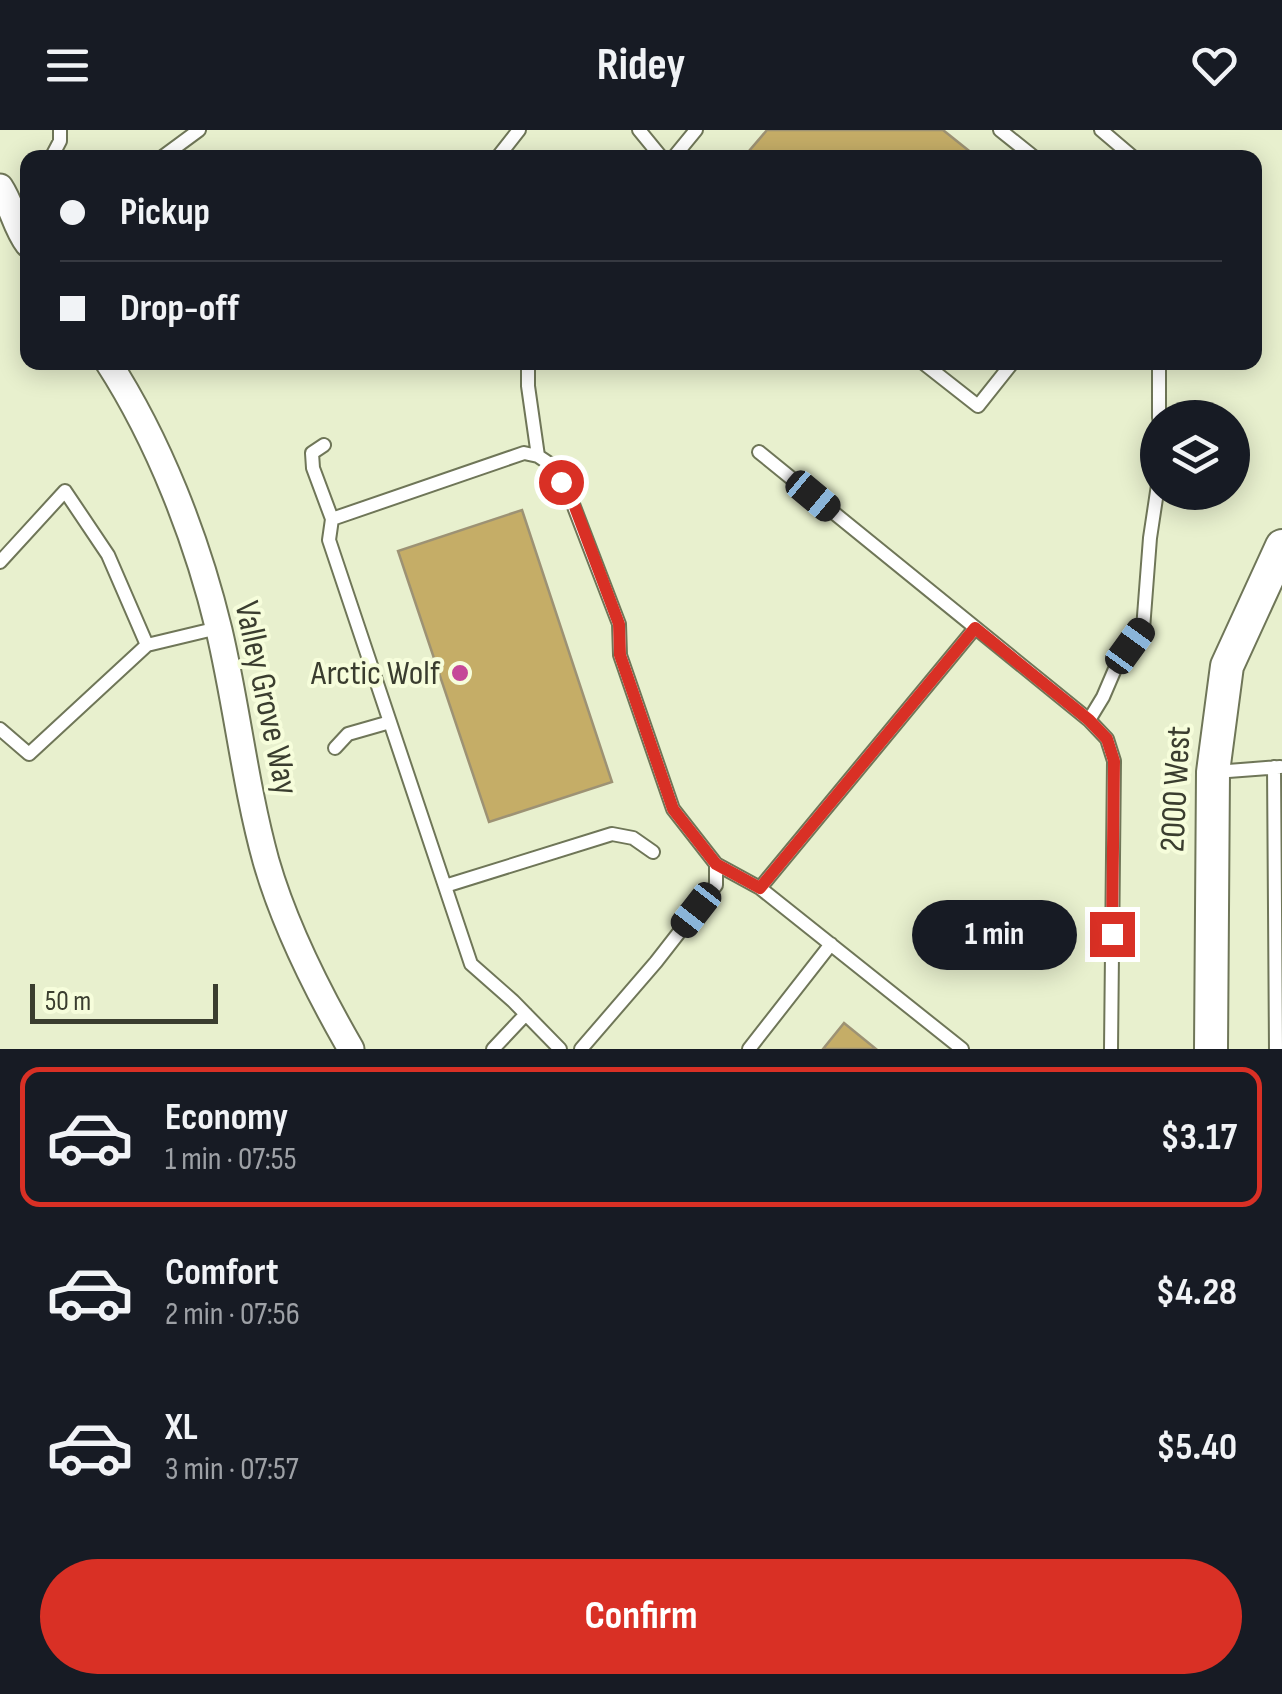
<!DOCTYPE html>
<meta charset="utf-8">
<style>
:root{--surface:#171b24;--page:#242831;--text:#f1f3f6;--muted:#9ea1a6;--line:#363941;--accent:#d93025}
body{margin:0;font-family:"Sofia Sans Condensed",sans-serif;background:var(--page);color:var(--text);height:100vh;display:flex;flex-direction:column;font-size:38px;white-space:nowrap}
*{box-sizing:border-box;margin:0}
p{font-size:32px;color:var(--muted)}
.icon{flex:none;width:55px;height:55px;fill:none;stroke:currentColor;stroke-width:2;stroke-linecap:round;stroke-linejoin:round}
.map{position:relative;height:919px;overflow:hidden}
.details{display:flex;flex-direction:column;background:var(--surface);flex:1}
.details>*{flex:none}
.guide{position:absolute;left:20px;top:20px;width:1242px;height:220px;border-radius:20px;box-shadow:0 5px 25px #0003;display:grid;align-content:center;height:220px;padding:0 40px;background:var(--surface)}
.controls{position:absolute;left:1140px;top:270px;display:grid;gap:20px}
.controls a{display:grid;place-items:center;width:110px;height:110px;border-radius:50%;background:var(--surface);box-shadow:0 5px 25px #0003;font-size:50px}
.scale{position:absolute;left:30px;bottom:25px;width:188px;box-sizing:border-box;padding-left:10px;border:5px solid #3a3d2f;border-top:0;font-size:28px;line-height:35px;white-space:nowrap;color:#3a3d2f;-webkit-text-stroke:8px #f6fddb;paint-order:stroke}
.end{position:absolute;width:45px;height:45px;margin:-22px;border:12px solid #d93025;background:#fff;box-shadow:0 0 0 5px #fff}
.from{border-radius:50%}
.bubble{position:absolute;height:70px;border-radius:35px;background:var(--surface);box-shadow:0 5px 25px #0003;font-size:32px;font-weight:700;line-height:70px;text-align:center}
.car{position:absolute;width:30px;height:60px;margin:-30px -15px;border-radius:12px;box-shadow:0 0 8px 2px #0007;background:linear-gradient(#222 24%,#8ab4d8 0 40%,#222 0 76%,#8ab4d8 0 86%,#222 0)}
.guide b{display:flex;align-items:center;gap:35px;height:95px;font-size:38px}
.guide b+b{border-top:2px solid var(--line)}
.guide i{width:25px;height:25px;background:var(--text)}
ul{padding:18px 0 0;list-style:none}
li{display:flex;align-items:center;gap:30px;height:140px;margin:0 20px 15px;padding:0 20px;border:5px solid transparent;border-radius:20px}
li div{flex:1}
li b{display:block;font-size:38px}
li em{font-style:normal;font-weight:700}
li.active{border-color:var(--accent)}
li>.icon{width:90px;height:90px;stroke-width:1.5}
.primary-button{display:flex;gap:20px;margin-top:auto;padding:20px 40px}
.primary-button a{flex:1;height:115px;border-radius:60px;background:var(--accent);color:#fff;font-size:40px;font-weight:700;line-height:115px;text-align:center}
header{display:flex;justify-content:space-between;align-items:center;height:130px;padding:0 40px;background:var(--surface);font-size:45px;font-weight:700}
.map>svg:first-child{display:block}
.building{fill:#c5ad67;stroke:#9d9274;stroke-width:2.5}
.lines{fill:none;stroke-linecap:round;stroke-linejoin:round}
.service-casing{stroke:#6f7658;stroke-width:16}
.minor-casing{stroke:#6f7658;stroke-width:29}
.tertiary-casing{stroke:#6f7658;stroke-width:36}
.service{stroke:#fff;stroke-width:12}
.minor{stroke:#fff;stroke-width:25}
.tertiary{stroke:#fff;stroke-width:32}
.route{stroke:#d93025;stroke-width:12}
.poi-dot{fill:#c54898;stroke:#f6fddb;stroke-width:4}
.labels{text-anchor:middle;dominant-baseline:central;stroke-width:8;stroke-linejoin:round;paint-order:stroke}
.poi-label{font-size:35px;fill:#3a3d2f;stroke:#f6fddb;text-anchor:end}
.street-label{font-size:35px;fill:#3a3d2f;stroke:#f6fddb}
</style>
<header><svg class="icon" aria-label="menu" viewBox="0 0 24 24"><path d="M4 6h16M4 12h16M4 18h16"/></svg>Ridey<svg class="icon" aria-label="heart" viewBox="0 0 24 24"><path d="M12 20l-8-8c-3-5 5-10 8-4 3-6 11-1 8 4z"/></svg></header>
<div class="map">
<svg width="1282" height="919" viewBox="0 0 1282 919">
<rect width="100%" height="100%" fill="#e8f0ce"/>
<path class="building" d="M767,0H943L978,28H743Z
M522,380L612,652L489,692L398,421Z
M844,893L876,919H823Z"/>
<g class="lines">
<defs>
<path id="service" d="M639,0L662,28
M1000,0L1035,28
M1101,0L1134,28
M51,28L60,11V0
M161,28L199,0
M497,28L519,0
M673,28L696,0
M528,232V256L538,326
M922,232L978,276L1013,232
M1159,288V232
M324,315L312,323L313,338L332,389
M759,322L1089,590L1107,609L1114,631L1111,919
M0,432L65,361L108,425L147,515
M1089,590L1103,567L1118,532L1143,499L1150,408L1158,355
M0,599L29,624L147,515L218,498
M335,618L348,604L390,592
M1274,637L1276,919
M1215,642L1280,637
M716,734L760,758L962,919
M445,756L612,704L633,708L653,722
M760,758L975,498
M493,919L526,884
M560,919L513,871L471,834L329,410L332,389L524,323L538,326L550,334L571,369L619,494L620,525L673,679L716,734V755L656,832L581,919
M749,919L831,814"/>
<path id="minor" d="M0,57C12,75 15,97 28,114
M108,232C159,311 197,409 219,500C237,576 245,655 266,731C285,797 317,860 351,919"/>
<path id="tertiary" d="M1211,919L1213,642L1227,536L1282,416"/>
</defs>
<use href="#service" class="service-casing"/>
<use href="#minor" class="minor-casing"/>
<use href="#tertiary" class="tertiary-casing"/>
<use href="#service" class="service"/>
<use href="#minor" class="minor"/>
<use href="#tertiary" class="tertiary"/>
</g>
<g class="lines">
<path class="route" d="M561,352L572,369L619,494L620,525L673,679L716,734L760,758L975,498L1089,590L1107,609L1114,631L1112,804"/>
</g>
<circle class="poi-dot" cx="460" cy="543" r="10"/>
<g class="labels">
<g class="poi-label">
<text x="440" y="543">Arctic Wolf</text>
</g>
<g class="street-label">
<text transform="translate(266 568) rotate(78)">Valley Grove Way</text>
<text transform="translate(1176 659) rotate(-87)">2000 West</text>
</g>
</g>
</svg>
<div class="controls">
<a><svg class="icon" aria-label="layers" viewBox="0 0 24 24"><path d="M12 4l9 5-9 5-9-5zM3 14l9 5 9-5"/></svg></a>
</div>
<div class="scale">50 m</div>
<i class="end from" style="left:561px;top:352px"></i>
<i class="end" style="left:1112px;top:804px"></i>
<div class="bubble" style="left:912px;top:770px;width:165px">1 min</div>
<i class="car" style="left:813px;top:366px;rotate:130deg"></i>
<i class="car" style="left:1130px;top:516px;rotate:36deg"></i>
<i class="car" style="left:696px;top:780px;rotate:218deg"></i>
<div class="guide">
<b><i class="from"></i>Pickup</b>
<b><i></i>Drop-off</b>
</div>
</div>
<section class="details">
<ul>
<li class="active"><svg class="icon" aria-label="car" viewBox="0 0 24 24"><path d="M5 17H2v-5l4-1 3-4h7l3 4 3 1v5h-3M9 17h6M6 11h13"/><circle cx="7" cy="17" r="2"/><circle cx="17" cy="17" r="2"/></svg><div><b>Economy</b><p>1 min · 07:55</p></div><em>$3.17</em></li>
<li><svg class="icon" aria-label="car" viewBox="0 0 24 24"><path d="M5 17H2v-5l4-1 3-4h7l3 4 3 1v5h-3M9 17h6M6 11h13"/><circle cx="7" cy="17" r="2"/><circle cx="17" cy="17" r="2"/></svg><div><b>Comfort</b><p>2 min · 07:56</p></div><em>$4.28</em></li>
<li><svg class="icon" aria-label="car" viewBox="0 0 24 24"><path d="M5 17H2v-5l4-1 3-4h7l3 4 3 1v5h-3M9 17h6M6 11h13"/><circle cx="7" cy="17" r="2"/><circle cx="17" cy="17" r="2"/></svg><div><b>XL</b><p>3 min · 07:57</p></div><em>$5.40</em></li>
</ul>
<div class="primary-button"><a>Confirm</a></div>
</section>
